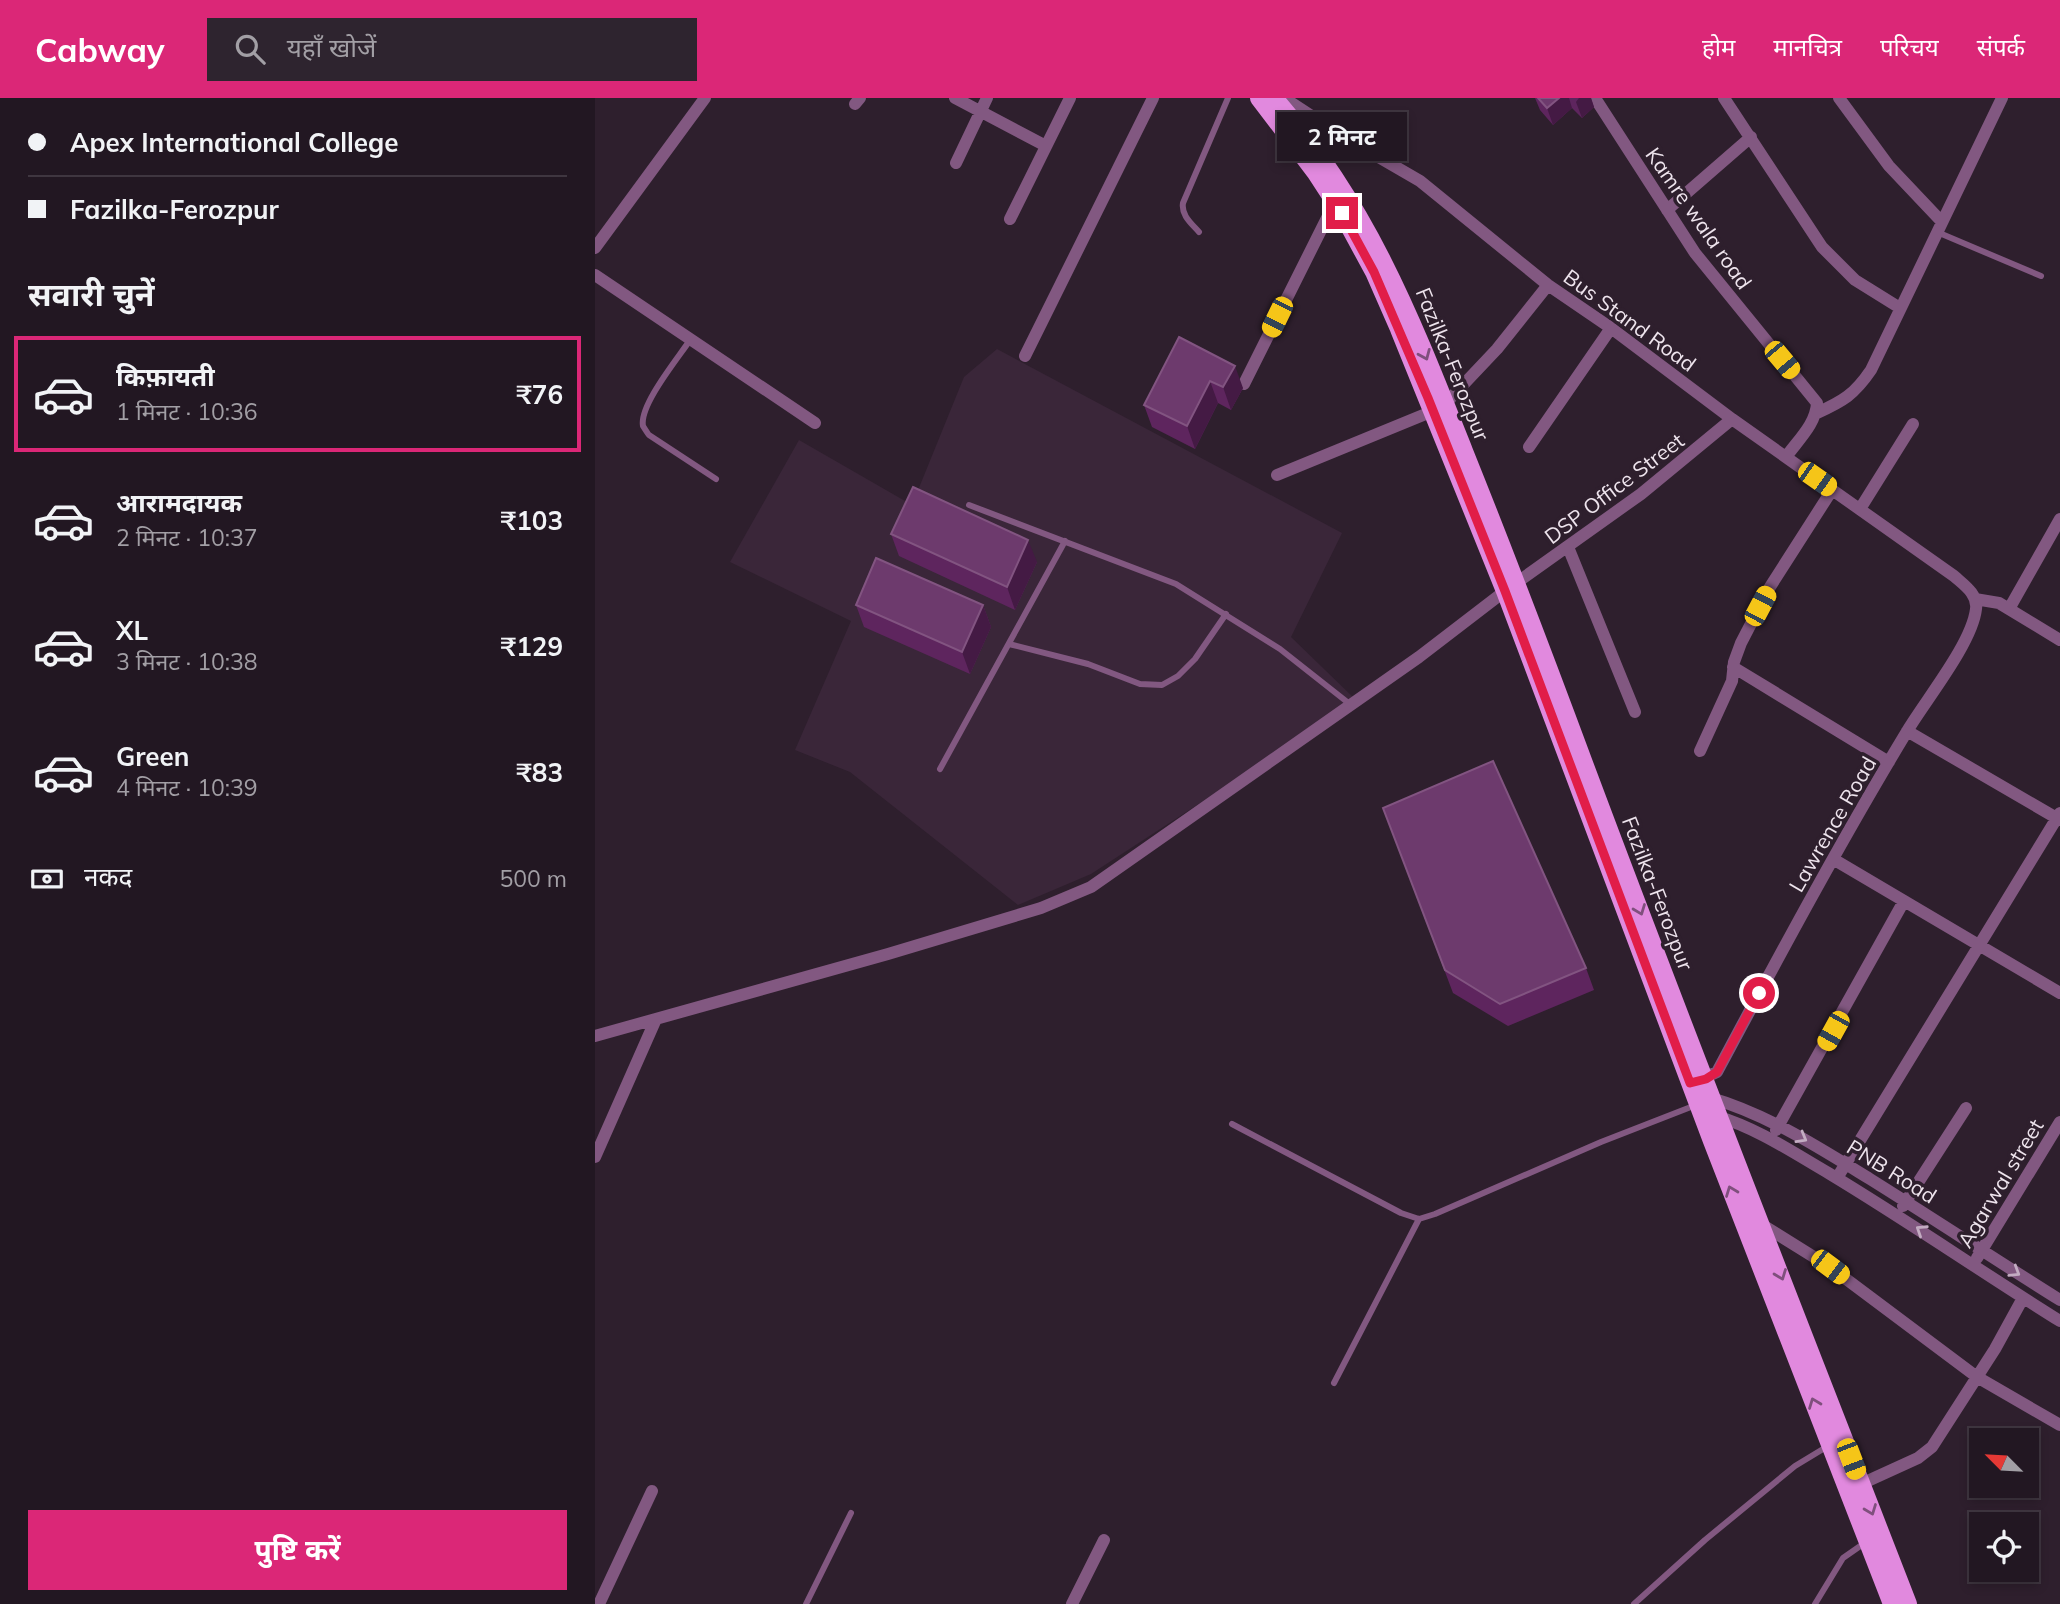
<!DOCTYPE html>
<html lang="hi">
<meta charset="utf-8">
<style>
:root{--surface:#221722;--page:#2e242f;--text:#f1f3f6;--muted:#a29fa5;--line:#3f3640;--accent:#db2777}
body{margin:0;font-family:Mulish,"Noto Sans Devanagari",sans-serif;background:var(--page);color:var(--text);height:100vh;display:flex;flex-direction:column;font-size:26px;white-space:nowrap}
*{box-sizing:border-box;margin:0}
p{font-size:23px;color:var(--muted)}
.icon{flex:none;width:38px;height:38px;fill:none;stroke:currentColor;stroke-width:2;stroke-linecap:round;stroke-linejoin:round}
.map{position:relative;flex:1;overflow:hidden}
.side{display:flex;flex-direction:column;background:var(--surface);width:595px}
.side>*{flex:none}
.hud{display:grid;align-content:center;height:154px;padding:0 28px;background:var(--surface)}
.needle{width:46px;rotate:294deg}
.controls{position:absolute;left:1374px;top:1330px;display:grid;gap:14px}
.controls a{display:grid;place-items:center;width:70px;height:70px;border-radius:0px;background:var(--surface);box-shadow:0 4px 10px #0003,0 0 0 2px var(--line);font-size:35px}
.end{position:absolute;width:32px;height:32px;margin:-16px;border:9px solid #e11d48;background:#fff;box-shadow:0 0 0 4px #fff}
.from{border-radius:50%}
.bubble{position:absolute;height:49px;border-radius:0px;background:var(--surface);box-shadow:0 4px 10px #0003,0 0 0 2px var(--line);font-size:23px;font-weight:700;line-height:49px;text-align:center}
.car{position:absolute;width:21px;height:42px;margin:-21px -10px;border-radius:9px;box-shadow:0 0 5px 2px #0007;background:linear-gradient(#f5c518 24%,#345 0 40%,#f5c518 0 76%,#345 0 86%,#f5c518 0)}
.hud b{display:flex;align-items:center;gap:24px;height:66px;font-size:26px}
.hud b+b{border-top:2px solid var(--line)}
.hud i{width:18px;height:18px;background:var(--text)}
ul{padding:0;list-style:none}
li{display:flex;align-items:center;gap:21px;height:116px;margin:0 14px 10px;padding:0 14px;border:4px solid transparent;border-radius:0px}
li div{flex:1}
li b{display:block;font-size:26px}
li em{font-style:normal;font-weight:700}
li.current{border-color:var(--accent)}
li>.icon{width:63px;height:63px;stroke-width:1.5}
h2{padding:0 28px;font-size:32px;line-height:84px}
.pay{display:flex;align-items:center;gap:18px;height:77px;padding:0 28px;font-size:26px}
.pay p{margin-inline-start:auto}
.action{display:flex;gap:14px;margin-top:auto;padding:14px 28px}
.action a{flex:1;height:80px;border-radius:0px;background:var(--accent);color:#fff;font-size:28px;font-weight:700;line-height:80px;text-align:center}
header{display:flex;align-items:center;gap:42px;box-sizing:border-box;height:98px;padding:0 35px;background:var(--accent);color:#fff}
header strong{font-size:33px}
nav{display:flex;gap:38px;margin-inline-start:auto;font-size:24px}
.search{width:490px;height:63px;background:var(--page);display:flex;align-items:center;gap:18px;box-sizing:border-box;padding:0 24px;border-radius:0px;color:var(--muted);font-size:26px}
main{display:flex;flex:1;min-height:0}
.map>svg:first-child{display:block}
.built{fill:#3a2639}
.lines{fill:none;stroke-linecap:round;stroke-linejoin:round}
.lane{stroke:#825881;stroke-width:6}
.street{stroke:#825881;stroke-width:12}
.primary{stroke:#e189de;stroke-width:18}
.wall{fill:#5e255e}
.shaded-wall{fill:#441a44}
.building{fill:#6d3a6d;stroke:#825481;stroke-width:2}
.oneway{stroke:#7f4f7d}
.oneway2{stroke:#c3acc2}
.route{stroke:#e11d48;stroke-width:9}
.labels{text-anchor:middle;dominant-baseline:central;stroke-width:7;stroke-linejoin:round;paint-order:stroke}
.street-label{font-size:21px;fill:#eee4ed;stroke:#2e1f2d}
</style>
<header>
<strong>Cabway</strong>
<div class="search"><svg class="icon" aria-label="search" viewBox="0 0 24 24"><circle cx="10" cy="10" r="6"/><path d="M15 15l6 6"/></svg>यहाँ खोजें</div>
<nav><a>होम</a><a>मानचित्र</a><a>परिचय</a><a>संपर्क</a></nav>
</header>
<main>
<section class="side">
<div class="hud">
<b><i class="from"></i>Apex International College</b>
<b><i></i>Fazilka-Ferozpur</b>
</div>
<h2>सवारी चुनें</h2>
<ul>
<li class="current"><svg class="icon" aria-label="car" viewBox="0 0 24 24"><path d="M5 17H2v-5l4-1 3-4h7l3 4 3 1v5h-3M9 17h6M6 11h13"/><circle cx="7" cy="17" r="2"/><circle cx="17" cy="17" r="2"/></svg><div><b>किफ़ायती</b><p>1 मिनट · 10:36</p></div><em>₹76</em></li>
<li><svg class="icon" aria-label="car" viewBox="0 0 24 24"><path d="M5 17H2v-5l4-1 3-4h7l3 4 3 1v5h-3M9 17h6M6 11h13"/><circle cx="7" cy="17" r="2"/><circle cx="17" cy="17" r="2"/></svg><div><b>आरामदायक</b><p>2 मिनट · 10:37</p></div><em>₹103</em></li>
<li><svg class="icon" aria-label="car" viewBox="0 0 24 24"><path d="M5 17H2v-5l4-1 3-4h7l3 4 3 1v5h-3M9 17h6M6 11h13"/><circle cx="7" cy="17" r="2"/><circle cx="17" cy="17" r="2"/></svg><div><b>XL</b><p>3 मिनट · 10:38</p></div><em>₹129</em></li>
<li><svg class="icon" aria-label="car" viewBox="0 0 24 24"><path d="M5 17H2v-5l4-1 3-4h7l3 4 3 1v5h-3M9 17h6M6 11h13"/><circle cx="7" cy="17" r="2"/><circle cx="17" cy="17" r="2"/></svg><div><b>Green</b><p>4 मिनट · 10:39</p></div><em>₹83</em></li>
</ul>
<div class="pay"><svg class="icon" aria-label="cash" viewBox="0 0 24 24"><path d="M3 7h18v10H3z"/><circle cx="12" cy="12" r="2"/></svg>नकद<p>500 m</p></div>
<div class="action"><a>पुष्टि करें</a></div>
</section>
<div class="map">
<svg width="1465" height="1506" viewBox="0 0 1465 1506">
<rect width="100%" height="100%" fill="#2e1f2d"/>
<path class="built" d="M402,251L747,435L696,539L762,603L496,776L423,807L255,674L200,652L256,523L135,464L204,342L317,407L369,279Z"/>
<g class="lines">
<path class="lane" d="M604,134C596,125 586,117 588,105L633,0
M1342,134L1446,178
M95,242C84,259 44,307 48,328C48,328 53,336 54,337L121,381
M374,407L581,486L685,551L756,607
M414,546L493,566L545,586L567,587L583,578L600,561L631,516
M345,671L470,443
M637,1026L806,1115L824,1121L840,1116L1006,1044L1101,1007
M739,1285L824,1121
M211,1506L256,1415
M1039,1506L1110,1442L1200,1368L1233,1348
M1220,1506L1248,1460L1271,1444"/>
<path class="street" d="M360,0L451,48
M689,0L744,36L825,83L953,187L1016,230L1137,321L1359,478C1369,487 1383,496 1381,511C1377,546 1329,604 1311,635C1244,746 1183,860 1122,974L1104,982
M1000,0L1100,155L1222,305C1221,326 1203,342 1191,359
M1129,0L1227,149L1260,182L1305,210
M1244,0L1294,68L1347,124
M260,6L265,0
M361,65L392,0
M1072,112L1156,39
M415,121L475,0
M0,150L110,0
M0,177L220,325
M430,258L558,0
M649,286L740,104
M850,306L902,251L953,187
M1222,315C1248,303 1259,297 1276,272L1407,0
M934,349L1016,230
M682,377L838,313
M1265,411L1318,326
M973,449L1040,614
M1380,501L1404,505L1465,542
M1414,511L1465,421
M1138,569L1294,664
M1312,633L1465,722
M1105,653L1137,583L1139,564L1146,545L1175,489L1237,392
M1238,761L1465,895
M0,938L293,856L446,810L496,789L824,559L910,493L1046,396L1137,321
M1113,999C1172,1016 1223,1049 1275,1081C1339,1121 1401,1162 1465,1202
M1121,1018C1162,1030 1197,1054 1235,1076C1313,1123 1388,1175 1465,1223
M1181,1032L1309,803
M0,1059L61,921
M1242,1080L1465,715
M1308,1108L1371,1010
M1166,1126L1235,1169L1382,1279L1465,1327
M1382,1160L1465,1024
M1266,1386L1323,1360L1337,1349L1400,1251L1428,1200
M4,1506L57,1393
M477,1506L509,1442"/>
<path class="primary" d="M664,0L721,75L747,115L779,174L804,231L910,493L1117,1043L1297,1506
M679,0C773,107 817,222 869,353C912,460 953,568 993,676C1097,954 1206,1230 1313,1506"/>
</g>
<path class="wall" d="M940,0H996L999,9L987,20L977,10L958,27L945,12Z
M584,239L648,290L636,312L623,305L600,351L557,329L549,307Z
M296,436L442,464L420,512L304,458Z
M261,507H388L396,529L375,576L269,529Z
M788,710L991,870L999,892L913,928L858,895Z"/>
<path class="shaded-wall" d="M964,0H974L977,10L958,27L952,10Z
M984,0H996L999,9L987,20L981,4Z
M640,268L648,290L636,312L628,289Z
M615,283L623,305L600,351L592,328Z
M433,442L442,464L420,512L412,489Z
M388,507L396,529L375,576L367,554Z"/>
<path class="building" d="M943,0H964L952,10Z
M584,239L640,268L628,289L615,283L592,328L549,307Z
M318,389L433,442L412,489L296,436Z
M281,460L388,507L367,554L261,507Z
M898,663L991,870L905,906L850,872L788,710Z"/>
<defs><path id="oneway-chevron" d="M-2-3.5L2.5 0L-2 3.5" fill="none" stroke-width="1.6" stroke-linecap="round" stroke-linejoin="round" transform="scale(1.75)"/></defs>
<g class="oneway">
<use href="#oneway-chevron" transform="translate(830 257) rotate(67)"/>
<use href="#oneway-chevron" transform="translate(1045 812) rotate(69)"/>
<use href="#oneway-chevron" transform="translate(1136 1093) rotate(-111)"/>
<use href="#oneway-chevron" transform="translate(1186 1177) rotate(69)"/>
<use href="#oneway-chevron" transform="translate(1219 1305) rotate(-111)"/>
<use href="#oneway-chevron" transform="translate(1276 1412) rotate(69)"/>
</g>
<g class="oneway2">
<use href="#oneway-chevron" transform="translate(1207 1040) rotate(30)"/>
<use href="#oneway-chevron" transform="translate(1326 1132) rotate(-147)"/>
<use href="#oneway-chevron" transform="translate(1420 1174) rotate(32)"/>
</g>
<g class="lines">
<path class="route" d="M747,115L779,174L833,300L910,493L1095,985L1111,981L1122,974L1164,895"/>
</g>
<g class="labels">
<g class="street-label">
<text transform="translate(1104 120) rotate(55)">Kamre wala road</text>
<text transform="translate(1035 222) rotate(36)">Bus Stand Road</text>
<text transform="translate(858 266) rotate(68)">Fazilka-Ferozpur</text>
<text transform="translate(1019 390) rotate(-37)">DSP Office Street</text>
<text transform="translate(1237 726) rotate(-60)">Lawrence Road</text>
<text transform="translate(1063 795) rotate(69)">Fazilka-Ferozpur</text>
<text transform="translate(1297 1073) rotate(32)">PNB Road</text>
<text transform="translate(1405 1085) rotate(-59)">Agarwal street</text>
</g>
</g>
</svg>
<div class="controls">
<a><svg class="needle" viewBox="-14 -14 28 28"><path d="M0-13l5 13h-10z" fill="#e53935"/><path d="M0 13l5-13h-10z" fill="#a29fa5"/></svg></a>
<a><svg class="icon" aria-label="locate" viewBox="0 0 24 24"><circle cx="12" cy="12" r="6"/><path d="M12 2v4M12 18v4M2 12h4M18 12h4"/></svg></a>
</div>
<i class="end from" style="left:1164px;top:895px"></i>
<i class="end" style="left:747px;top:115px"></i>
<div class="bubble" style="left:682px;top:14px;width:130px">2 मिनट</div>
<i class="car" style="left:682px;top:219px;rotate:206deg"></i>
<i class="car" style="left:1187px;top:262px;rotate:140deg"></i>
<i class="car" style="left:1222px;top:381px;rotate:125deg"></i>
<i class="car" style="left:1165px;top:508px;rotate:28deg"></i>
<i class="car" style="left:1238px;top:933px;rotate:209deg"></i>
<i class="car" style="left:1235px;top:1169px;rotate:127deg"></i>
<i class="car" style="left:1256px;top:1361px;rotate:159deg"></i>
</div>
</main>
